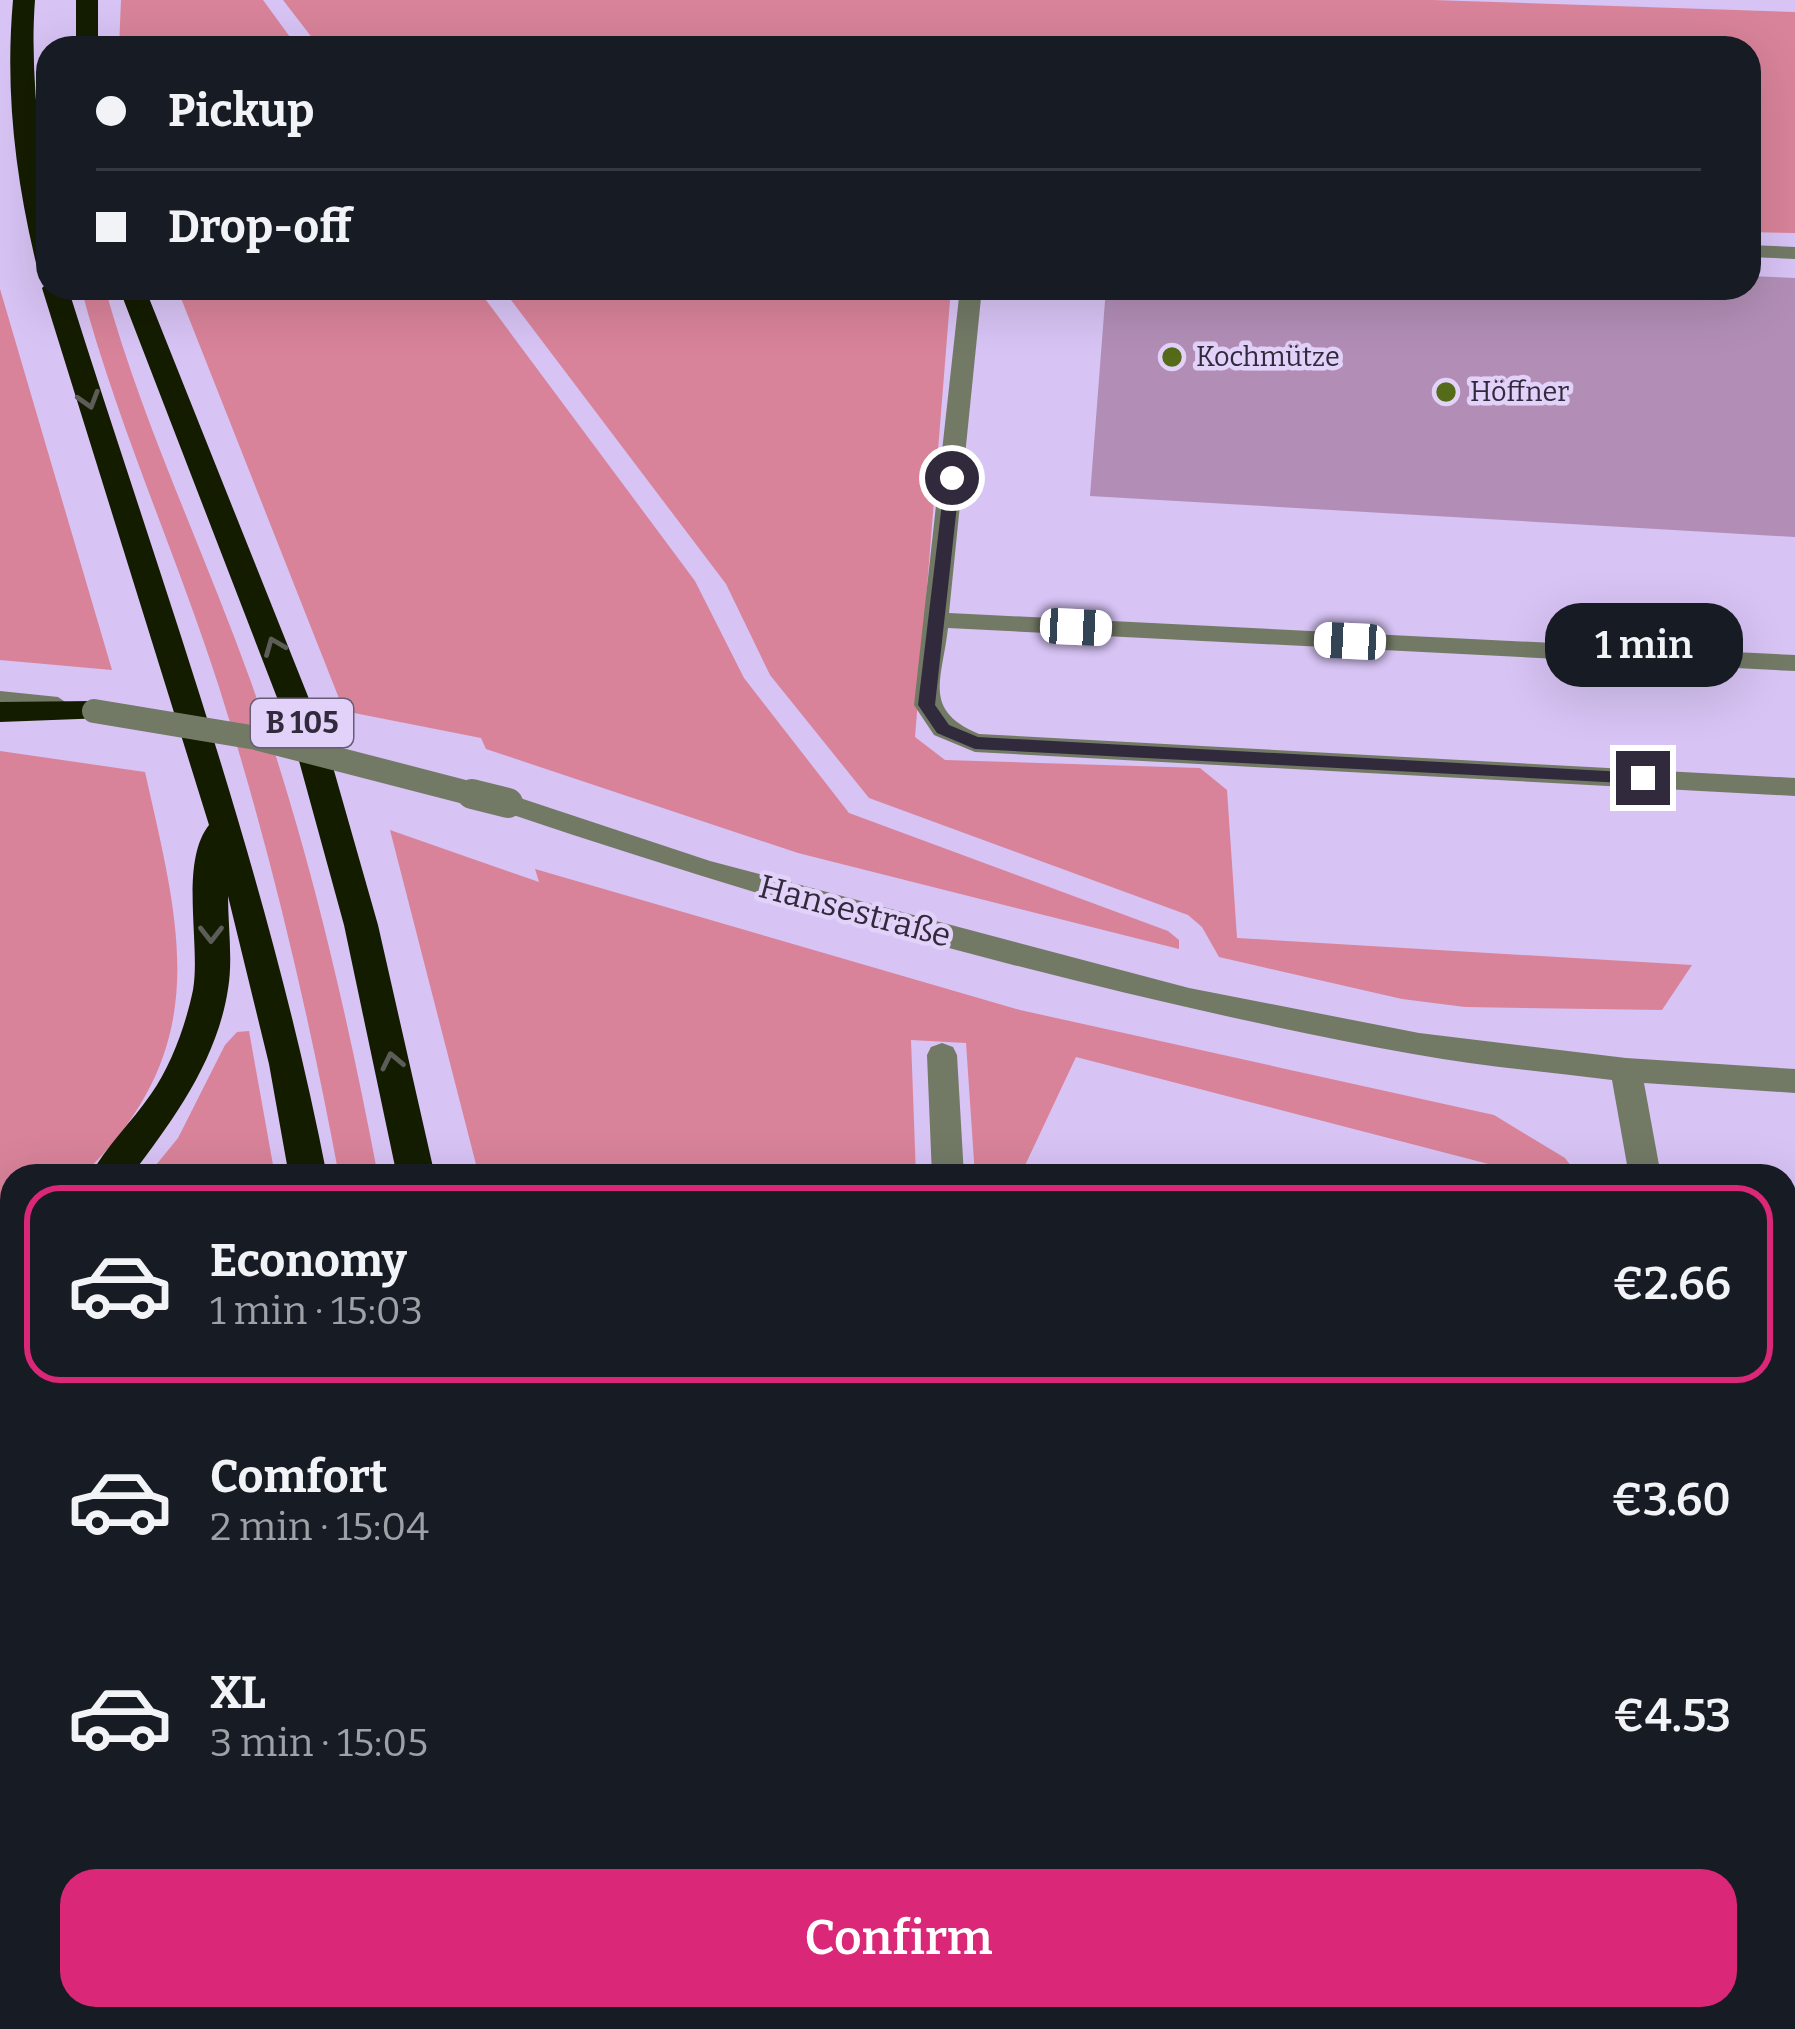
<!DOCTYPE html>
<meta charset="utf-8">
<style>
:root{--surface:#171b24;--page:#242831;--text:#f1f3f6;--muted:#9ea1a6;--line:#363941;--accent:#db2777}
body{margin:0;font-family:Bitter,serif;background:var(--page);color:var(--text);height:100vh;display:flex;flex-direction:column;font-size:45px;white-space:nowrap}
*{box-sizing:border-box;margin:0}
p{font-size:39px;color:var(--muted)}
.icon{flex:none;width:66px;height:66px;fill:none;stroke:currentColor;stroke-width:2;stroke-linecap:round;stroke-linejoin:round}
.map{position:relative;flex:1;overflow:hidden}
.panel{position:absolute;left:0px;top:1164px;width:1797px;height:867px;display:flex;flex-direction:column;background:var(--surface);border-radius:36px 36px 0 0;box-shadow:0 12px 48px #0002}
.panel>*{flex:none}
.hud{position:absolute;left:36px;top:36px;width:1725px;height:264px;border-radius:36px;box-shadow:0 12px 48px #0002;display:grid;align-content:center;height:264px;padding:0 60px;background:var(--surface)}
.end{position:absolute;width:54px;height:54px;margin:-27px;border:15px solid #312a3c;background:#fff;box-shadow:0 0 0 6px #fff}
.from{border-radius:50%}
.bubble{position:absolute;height:84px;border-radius:36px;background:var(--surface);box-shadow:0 12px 48px #0002;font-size:39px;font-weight:600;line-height:84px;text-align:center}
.car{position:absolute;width:36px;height:72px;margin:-36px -18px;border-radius:15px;box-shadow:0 0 9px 3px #0007;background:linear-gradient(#fff 24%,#345 0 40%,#fff 0 76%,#345 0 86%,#fff 0)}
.hud b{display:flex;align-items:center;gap:42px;height:114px;font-size:45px}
.hud b+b{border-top:3px solid var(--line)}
.hud i{width:30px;height:30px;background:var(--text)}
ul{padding:21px 0 0;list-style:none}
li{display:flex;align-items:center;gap:36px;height:198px;margin:0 24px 18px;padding:0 36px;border:6px solid transparent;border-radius:36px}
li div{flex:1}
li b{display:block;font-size:45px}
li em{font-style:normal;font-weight:600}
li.active{border-color:var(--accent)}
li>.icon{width:108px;height:108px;stroke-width:1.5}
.cta{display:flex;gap:24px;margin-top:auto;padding:24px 60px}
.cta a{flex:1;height:138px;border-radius:36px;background:var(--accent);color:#fff;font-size:48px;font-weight:600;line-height:138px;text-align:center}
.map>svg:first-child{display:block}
.green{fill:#d8839a}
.building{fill:#b28eb6}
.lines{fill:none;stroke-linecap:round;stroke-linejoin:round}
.minor{fill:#727965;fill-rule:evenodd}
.highway{fill:#141c00;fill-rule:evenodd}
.minor-bridge-far1{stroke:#727965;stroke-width:24}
.minor-bridge{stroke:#727965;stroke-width:30}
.oneway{stroke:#5c5c58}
.route{fill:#312a3c}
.poi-dot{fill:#566b1a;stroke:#e2d2fa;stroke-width:4.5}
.labels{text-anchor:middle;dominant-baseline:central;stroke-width:9;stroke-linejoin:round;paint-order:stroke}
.far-poi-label{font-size:27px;fill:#312a3c;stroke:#e2d2fa;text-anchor:start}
.shield{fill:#e2d2fa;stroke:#665c75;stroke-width:3}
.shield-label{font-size:30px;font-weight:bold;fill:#312a3c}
.street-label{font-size:33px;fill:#312a3c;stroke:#e2d2fa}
</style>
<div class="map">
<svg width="1795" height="2029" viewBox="0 0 1795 2029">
<rect width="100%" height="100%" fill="#d7c3f4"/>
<path class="green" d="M121,0H263L298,48H119Z
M283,0H1432L1795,12V233L1749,232V48H320Z
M81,288H105C142,422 204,551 251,682C308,843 346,1008 378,1176H339C308,1010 270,848 219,687C176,553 117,424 81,288Z
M177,288H477L695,581L744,678L849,813L1168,931L1179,940V949L798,853L486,749L481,738L344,711Z
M502,288H951L915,737L945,760L1200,768L1227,790L1237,938L1692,965L1662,1010L1465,1007L1402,999L1219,957L1202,927L1188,915L869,798L770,675L726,584Z
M0,289L112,670L0,660Z
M0,751L145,772C181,932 215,1047 82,1176H12V1237L0,1246Z
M390,830L539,882L535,869L1020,1010L1494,1115L1565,1158L1579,1176H1514L1500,1167L1076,1057L1020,1176H975L966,1043L911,1040L916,1176H479Z
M249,1031L275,1176H147L178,1138L225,1045L237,1032Z
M12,1299V1436L0,1432V1307Z
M0,1493L12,1496V2019H286V2029H0Z
M580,2019H954V2029H581Z"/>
<path class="building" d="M1749,276L1795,278V537L1090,496L1106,288H1749Z"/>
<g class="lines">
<path class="minor" d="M1749,245L1795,247V259L1749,257Z
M960,288H982L949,613L1795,655V671L948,628C942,681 922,710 979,734L1795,778V796L975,752L934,735L914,705Z
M0,691L58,697L71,706L58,715L0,707Z
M508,794L710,861L1189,988L1419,1033L1626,1058L1795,1069V1093L1644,1083L1661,1176H1629L1612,1080C1546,1072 1479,1066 1413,1054C1103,997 797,911 498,810L494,803Z
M942,1043L953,1047L957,1055L964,1176H932L927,1055L931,1047Z
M1785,1920L1795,1924V2017L1785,2013Z
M969,2019H1011V2029H969Z
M1098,2019H1140V2029H1098Z
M1571,2019H1613L1614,2029H1572Z"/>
<path class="highway" d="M13,0H35C28,92 48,179 48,270L36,263C15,175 5,90 13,0Z
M76,0H98V48H76Z
M48,282V288H68C161,583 268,872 327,1176H289L269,1064L228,896C228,926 233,960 228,989C217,1061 173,1120 131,1176H90C106,1146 132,1122 151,1094C171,1066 186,1024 193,990C201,945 179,863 209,825L42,288Z
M119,288H145L325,739L378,925L435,1176H397L344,925L293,739Z
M94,701L105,704L110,711L105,718L0,722V702Z
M12,1245V1282L0,1286V1249Z
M0,1445L12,1448V1486L0,1483Z
M330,2019H380V2029H330Z
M477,2019H527V2029H477Z"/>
<path class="minor-bridge-far1" d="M94,711L256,738L484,797"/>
<path class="minor-bridge" d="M472,794L508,803"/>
</g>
<defs><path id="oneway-chevron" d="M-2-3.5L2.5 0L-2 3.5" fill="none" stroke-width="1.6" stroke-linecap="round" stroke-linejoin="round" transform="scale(3)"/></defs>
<g class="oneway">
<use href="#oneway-chevron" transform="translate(89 400) rotate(73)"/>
<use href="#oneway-chevron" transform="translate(274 646) rotate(-112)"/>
<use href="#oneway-chevron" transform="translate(211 934) rotate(90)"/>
<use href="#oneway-chevron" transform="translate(392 1061) rotate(-102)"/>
</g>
<path class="route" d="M952,473L960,478L935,705L949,725L978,737L1643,773L1652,778L1643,784L975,749L937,733L918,705L945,478Z"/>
<g class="poi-dot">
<circle cx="1172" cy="357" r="12"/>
<circle cx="1446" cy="392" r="12"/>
</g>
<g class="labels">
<g class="far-poi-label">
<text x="1196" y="357">Kochmütze</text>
<text x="1470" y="392">Höffner</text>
</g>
<rect class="shield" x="251" y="699" width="102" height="48" rx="9"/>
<g class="shield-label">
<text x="302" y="723">B 105</text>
</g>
<g class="street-label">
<text transform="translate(855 911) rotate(15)">Hansestraße</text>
</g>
</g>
</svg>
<i class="end from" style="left:952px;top:478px"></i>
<i class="end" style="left:1643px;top:778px"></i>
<div class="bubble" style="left:1545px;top:603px;width:198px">1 min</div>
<i class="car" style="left:1076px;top:627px;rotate:93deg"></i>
<i class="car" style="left:1350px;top:641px;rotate:273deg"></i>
<div class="hud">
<b><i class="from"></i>Pickup</b>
<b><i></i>Drop-off</b>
</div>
<section class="panel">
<ul>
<li class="active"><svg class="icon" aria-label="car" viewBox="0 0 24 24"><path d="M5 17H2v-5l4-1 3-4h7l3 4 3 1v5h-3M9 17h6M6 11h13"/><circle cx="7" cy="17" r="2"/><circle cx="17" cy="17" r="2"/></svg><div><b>Economy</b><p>1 min · 15:03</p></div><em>€2.66</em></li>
<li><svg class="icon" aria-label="car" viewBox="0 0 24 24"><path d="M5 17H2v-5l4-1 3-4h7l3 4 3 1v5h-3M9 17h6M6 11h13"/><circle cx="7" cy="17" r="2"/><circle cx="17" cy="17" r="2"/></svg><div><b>Comfort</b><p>2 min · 15:04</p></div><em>€3.60</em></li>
<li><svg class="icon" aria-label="car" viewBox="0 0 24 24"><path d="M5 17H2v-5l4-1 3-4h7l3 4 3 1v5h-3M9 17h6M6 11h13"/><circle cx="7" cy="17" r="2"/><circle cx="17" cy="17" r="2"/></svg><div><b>XL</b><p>3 min · 15:05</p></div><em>€4.53</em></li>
</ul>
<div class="cta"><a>Confirm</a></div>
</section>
</div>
